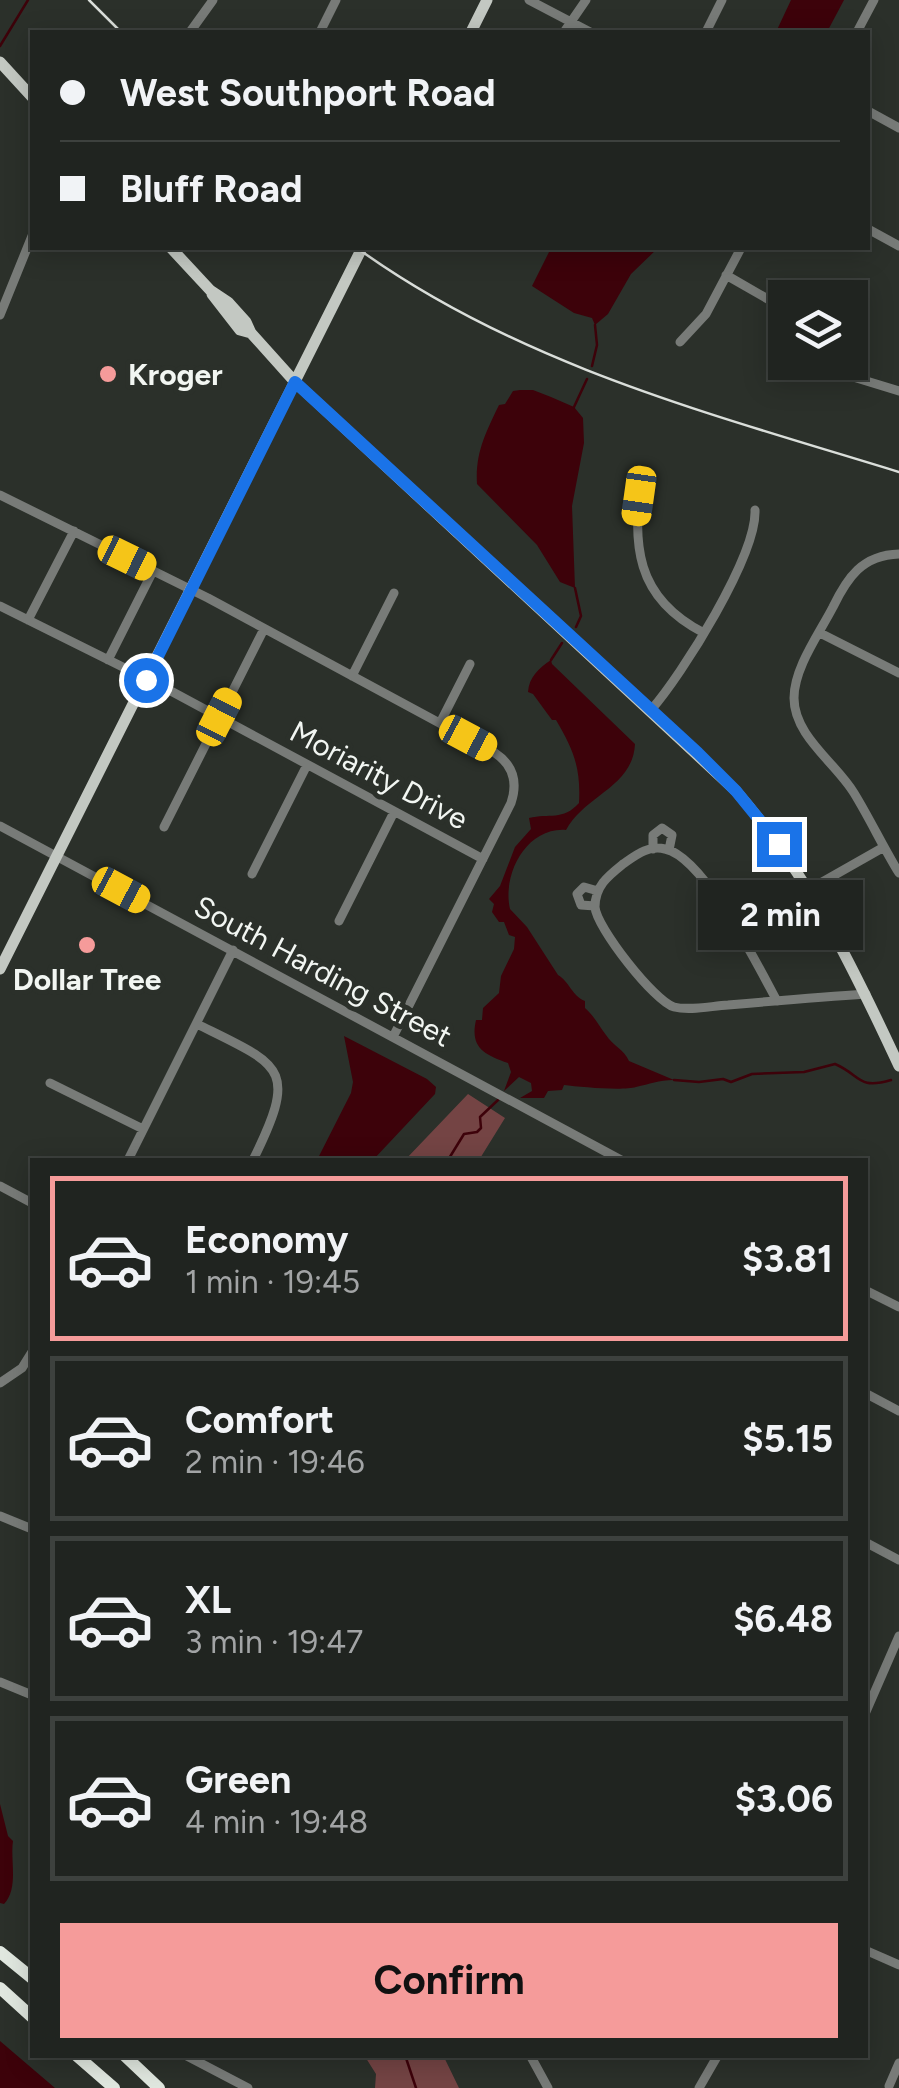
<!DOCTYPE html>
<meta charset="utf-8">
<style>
:root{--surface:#202420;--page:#2d302d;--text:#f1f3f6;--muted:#a2a4a5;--line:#3d413e;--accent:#f59b9a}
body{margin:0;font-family:Figtree,sans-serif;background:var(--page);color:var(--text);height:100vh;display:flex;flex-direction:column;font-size:38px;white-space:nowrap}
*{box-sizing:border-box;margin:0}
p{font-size:32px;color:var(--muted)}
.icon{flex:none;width:55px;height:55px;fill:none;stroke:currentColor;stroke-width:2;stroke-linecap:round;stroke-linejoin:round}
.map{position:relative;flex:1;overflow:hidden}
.details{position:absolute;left:30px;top:1158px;width:838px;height:900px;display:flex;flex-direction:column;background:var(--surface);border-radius:0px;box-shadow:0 5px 25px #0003,0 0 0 2px var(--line)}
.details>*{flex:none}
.banner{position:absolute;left:30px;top:30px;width:840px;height:220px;border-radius:0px;box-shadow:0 5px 25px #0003,0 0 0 2px var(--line);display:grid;align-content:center;height:220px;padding:0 30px;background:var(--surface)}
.fabs{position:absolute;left:768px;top:280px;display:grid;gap:20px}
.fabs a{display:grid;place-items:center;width:100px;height:100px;border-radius:0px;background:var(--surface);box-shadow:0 5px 25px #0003,0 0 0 2px var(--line);font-size:50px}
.end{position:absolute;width:45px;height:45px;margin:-22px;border:12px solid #1a73e8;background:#fff;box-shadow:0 0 0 5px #fff}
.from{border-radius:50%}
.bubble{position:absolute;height:70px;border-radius:0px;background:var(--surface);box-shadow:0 5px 25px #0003,0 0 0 2px var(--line);font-size:32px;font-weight:700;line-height:70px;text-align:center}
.car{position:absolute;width:30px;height:60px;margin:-30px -15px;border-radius:12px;box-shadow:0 0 8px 2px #0007;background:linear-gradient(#f5c518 24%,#345 0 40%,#f5c518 0 76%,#345 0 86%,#f5c518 0)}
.banner b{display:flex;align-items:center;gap:35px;height:95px;font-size:38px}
.banner b+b{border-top:2px solid var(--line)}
.banner i{width:25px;height:25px;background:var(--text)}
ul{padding:18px 0 0;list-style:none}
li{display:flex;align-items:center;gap:30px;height:165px;margin:0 20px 15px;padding:0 10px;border:5px solid var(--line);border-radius:0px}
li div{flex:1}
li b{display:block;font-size:38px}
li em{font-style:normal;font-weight:700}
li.current{border-color:var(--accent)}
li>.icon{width:90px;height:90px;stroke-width:1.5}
.primary-button{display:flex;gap:20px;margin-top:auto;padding:20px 30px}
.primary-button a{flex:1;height:115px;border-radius:0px;background:var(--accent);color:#111;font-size:40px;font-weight:700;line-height:115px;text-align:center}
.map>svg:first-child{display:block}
.green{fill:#744444}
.water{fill:#3d020a}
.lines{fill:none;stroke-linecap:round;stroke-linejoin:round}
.stream{stroke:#3d020a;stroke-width:2.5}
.minor{stroke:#787b78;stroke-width:9}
.major{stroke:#c3c8c2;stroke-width:11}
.highway{stroke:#e0e7df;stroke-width:12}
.rail{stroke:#dadeda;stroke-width:2.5}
.route{stroke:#1a73e8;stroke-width:12}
.poi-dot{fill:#f59b9a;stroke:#2b302a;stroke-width:4}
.labels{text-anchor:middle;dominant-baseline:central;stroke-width:10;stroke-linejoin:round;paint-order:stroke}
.poi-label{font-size:30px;font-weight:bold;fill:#f2f6f2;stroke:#2b302a;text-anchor:start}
.street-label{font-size:30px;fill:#f2f6f2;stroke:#2b302a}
</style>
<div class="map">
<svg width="899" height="2088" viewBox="0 0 899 2088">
<rect width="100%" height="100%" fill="#2b302a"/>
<path class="green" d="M468,1094L505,1118L479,1160H405Z
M364,2055H443L459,2088H375L376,2074Z"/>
<path class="water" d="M791,0H844L827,32H776Z
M551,248H658L631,274L608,314L595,325L592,318L574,313L532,286Z
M520,390H533L551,397L574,407L583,418L584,443L572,506L575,588L560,582L537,545L477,484C475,453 486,432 499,405L505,404L513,391Z
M551,660L552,664L635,744C633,787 585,795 566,830C526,827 502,875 510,909L527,927L558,975C569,981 572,996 585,1001V1008C595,1017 599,1026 606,1035C613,1046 624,1049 629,1061L674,1080C658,1080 650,1084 636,1087C623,1091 580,1087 564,1085L562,1090L548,1091L544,1098H520L532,1091L531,1083L519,1077L504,1091L511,1072L508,1063C483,1054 470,1047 476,1020H482L483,1008L499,993L501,976L514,949L515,937L509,935L504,922H499L492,912L494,904L489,899L500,886L515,847L531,829L529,818C549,813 563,821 579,803C581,767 573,749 556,720H552L533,694L528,692C529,677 539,668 551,660Z
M344,1036L427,1079L436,1087L435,1094L373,1160H317L351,1093L353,1082Z
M0,1804L8,1836L13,1841C10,1860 19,1888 4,1904L0,1903Z
M0,2041L55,2088H0Z"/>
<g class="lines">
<path class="stream" d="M0,46L28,0
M592,366L597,345L595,325
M574,407L587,379
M575,588L581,616L576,627
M551,660L562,643
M674,1080L699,1082L723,1079L731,1082L752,1074L804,1072L835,1064C861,1075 857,1090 891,1080
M448,1160L464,1134L477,1132L481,1128L480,1117L498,1100
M405,2055L416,2088"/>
<path class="minor" d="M529,0L590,32
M190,32L213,0
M320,32L336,0
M564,32L586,0
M706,32L722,0
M857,32L874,0
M868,111L899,128
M868,229L899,246
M726,275L785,309
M0,315L32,236
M680,342L706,314L741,248
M829,362L850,376L899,391
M641,475C633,545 634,597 704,633
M0,495L208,598L495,753C513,765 518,782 511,803L393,1037
M899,554C862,555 847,578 833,607C819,634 794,668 794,698C794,736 836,763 854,793C870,819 883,847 899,873
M0,606L169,690L483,859
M28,620L74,531
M820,633L899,673
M108,660L153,571
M352,676L394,593
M651,710C682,675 757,555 755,510
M440,723L470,664
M0,826L621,1160
M164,827L264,629
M653,849V835L662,828L672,835L669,850
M252,874L307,765
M810,889L884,847
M595,906L581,905L577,894L584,887L598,891
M339,921L394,812
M777,1001C758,966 704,857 665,849C648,845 636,855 623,864C608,876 595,886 595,907C596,927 655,1002 674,1007C690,1011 711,1006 728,1005C774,1001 820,997 866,994
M197,1024C282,1066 299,1067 253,1160
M50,1083L143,1129
M128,1160L233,950
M0,1186L32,1203
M865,1290L899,1307
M0,1383L22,1368L32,1352
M865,1393L899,1411
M0,1516L32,1529
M865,1542L899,1560
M0,1682L32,1695
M865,1714L899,1636
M865,1950L899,1965
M185,2055L248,2088
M530,2055L548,2088
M889,2086L899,2063
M699,2088L718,2055"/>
<path class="major" d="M471,32L487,0
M0,62L32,97
M171,248L210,290L228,302L246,322L251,333L295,382L736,791C808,874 853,967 899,1066
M212,294L240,330L251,333
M0,969L362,248"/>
<path class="highway" d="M0,1952L32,1978
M0,1988L32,2017
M76,2055L114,2088
M124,2055L159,2088"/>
<path class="rail" d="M89,0L121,32
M357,248C519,365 711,414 899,472"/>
</g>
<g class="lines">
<path class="route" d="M146,680L295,382L698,753L736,791L779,844"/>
</g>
<g class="poi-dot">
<circle cx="108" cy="374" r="10"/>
<circle cx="87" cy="945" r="10"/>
</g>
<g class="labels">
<g class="poi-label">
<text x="128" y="374">Kroger</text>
<text x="87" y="979" text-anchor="middle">Dollar Tree</text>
</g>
<g class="street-label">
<text transform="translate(379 775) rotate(28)">Moriarity Drive</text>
<text transform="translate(323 971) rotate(28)">South Harding Street</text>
</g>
</g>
</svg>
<div class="fabs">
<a><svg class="icon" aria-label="layers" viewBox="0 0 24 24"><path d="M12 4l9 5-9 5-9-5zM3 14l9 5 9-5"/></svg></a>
</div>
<i class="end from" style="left:146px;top:680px"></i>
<i class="end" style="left:779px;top:844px"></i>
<div class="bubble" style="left:698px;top:880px;width:165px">2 min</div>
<i class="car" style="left:639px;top:496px;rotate:188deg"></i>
<i class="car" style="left:127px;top:558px;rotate:116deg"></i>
<i class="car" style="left:219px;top:717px;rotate:27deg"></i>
<i class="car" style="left:468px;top:738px;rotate:118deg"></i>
<i class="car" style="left:121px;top:890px;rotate:118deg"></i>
<div class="banner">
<b><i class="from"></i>West Southport Road</b>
<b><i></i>Bluff Road</b>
</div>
<section class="details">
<ul>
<li class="current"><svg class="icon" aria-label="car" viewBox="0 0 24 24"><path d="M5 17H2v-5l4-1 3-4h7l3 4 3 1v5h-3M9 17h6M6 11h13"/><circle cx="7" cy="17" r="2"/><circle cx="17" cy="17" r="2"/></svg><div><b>Economy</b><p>1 min · 19:45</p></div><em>$3.81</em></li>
<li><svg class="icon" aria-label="car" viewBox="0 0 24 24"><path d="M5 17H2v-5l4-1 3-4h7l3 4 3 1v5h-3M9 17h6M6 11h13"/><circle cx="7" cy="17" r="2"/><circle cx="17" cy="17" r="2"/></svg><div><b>Comfort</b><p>2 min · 19:46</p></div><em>$5.15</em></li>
<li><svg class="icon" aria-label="car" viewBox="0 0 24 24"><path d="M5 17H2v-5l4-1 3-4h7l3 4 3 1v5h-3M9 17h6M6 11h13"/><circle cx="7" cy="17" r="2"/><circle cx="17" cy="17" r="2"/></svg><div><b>XL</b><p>3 min · 19:47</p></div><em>$6.48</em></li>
<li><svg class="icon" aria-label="car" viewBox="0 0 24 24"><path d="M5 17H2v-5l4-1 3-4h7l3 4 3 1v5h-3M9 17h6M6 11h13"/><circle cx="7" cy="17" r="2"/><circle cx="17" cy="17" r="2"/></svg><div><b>Green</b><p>4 min · 19:48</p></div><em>$3.06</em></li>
</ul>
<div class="primary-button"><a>Confirm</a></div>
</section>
</div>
